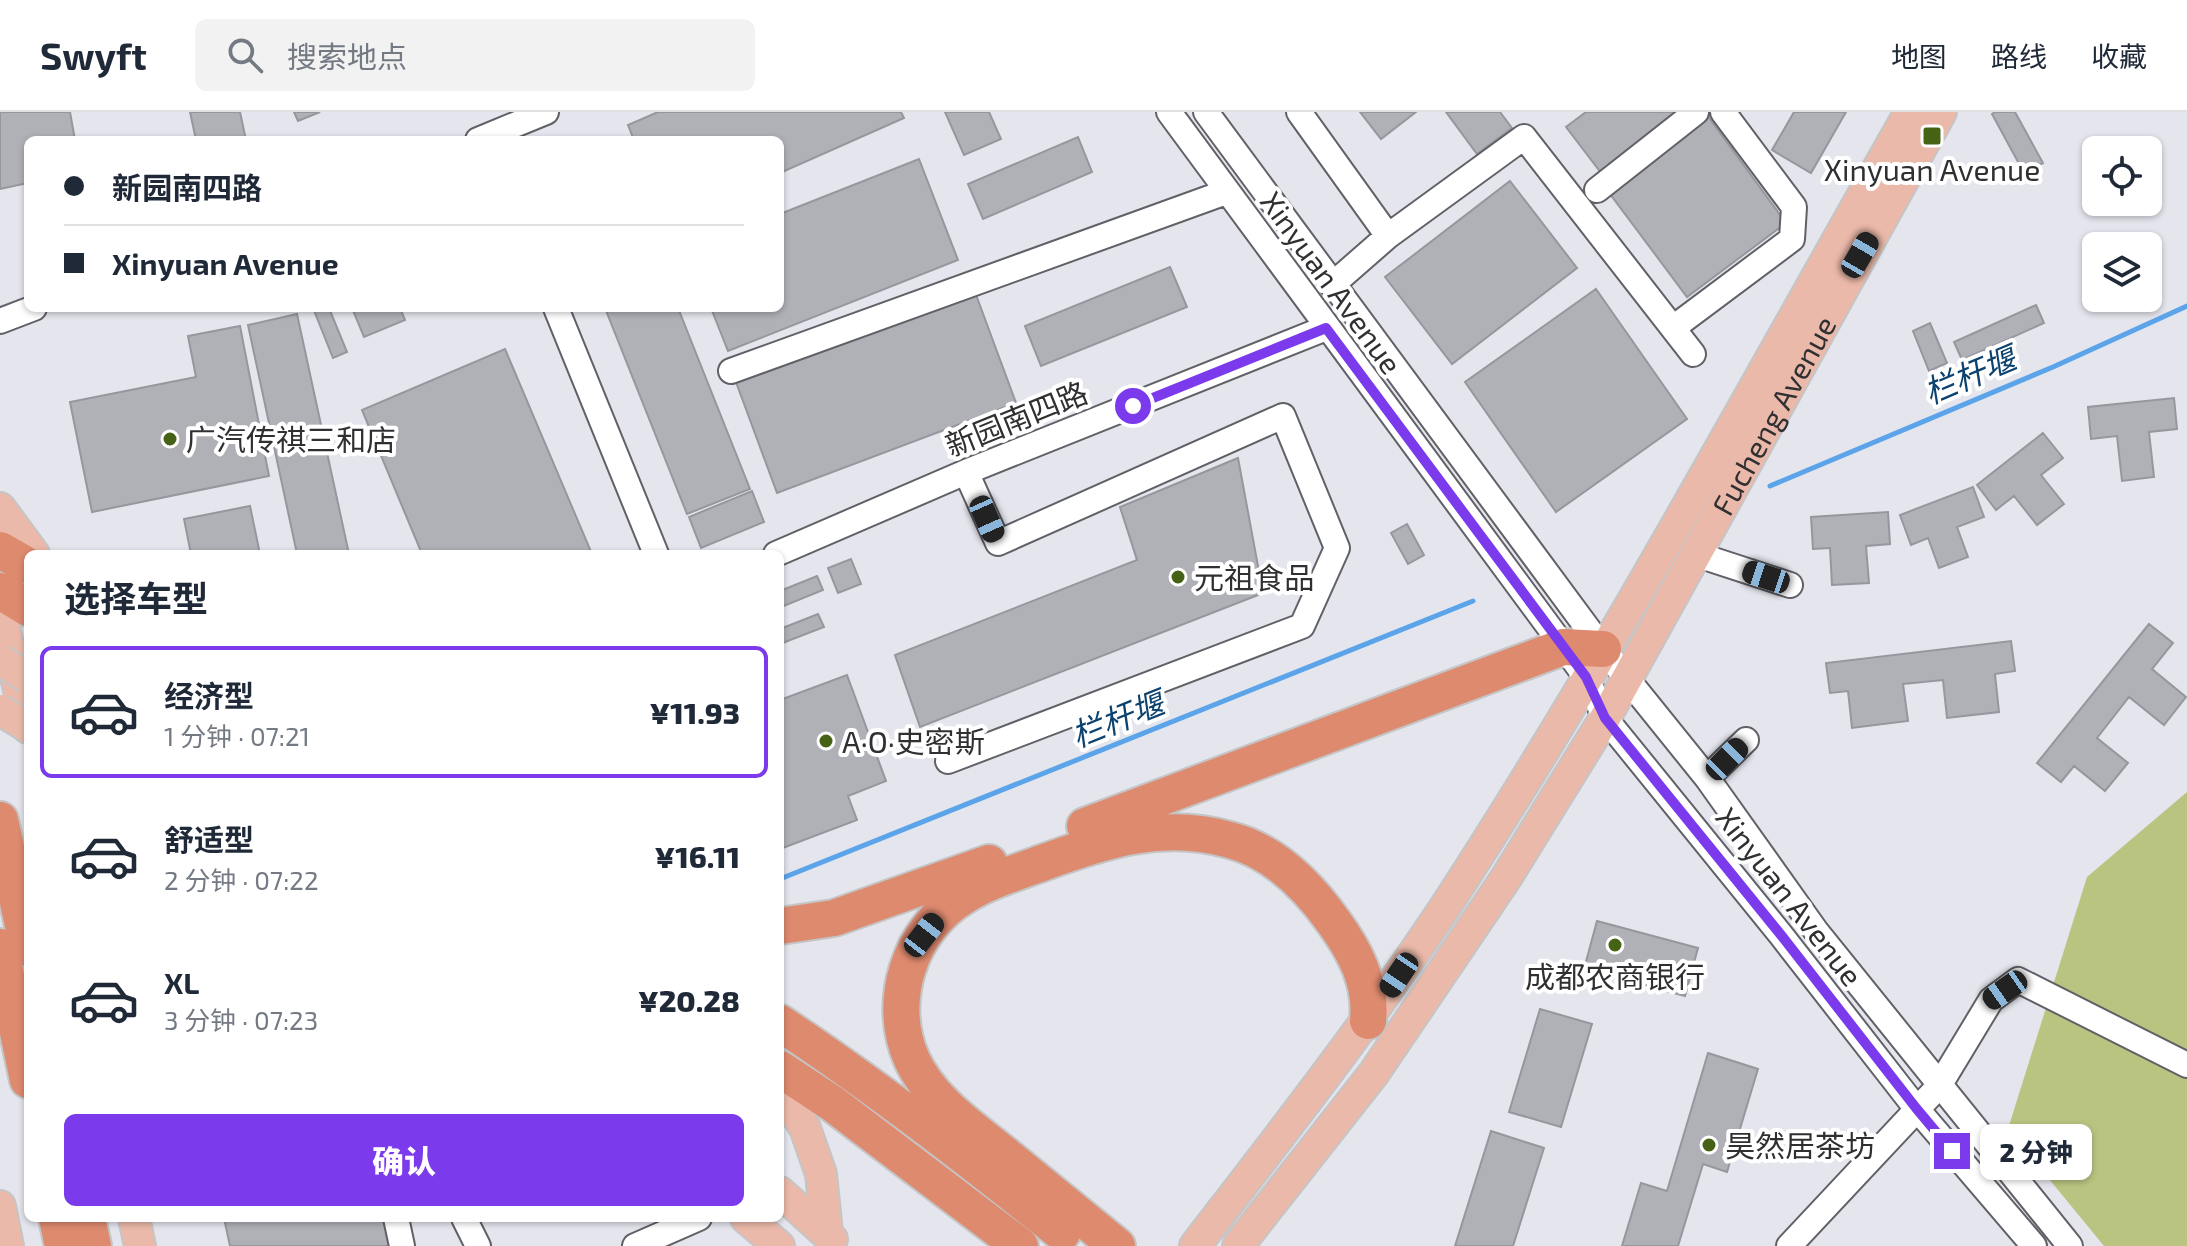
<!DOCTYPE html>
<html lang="zh">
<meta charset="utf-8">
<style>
:root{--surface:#fff;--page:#f2f2f3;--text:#1f2937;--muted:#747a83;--line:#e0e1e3;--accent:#7c3aed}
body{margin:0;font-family:"Exo 2","Noto Sans SC",sans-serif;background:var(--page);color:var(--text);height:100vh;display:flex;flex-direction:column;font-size:30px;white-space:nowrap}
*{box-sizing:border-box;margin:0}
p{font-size:26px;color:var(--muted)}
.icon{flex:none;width:44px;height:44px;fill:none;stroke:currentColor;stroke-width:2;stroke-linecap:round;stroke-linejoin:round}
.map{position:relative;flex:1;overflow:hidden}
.side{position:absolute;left:24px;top:438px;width:760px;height:672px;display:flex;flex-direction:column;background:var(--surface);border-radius:12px;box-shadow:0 2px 6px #0004}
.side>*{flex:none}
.guide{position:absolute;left:24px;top:24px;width:760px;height:176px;border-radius:12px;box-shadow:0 2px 6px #0004;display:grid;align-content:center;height:176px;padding:0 40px;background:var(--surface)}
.fabs{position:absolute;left:2082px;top:24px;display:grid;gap:16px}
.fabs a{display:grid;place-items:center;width:80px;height:80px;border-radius:12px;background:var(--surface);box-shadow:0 2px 6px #0004;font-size:40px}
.end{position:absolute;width:36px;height:36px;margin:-18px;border:10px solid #7c3aed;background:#fff;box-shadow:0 0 0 4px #fff}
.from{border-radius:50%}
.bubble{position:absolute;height:56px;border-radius:12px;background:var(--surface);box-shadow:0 2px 6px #0004;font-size:26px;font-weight:800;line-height:56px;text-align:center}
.car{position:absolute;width:24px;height:48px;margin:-24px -12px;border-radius:10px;box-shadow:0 0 6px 2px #0007;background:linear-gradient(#222 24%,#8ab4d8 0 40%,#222 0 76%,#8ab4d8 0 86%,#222 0)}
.guide b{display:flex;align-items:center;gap:28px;height:76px;font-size:30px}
.guide b+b{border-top:2px solid var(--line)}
.guide i{width:20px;height:20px;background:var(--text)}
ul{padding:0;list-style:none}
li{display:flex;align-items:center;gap:24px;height:132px;margin:0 16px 12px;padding:0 24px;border:4px solid transparent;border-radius:12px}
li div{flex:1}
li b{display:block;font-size:30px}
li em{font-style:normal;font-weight:800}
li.current{border-color:var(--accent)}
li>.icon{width:72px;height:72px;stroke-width:1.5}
h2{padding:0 40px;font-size:36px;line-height:96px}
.button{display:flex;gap:16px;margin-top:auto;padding:16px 40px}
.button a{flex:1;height:92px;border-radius:12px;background:var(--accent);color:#fff;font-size:32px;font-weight:800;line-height:92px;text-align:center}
header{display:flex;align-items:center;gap:48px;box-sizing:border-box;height:112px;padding:0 40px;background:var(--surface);border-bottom:2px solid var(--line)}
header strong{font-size:38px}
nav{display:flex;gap:44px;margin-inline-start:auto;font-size:28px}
.search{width:560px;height:72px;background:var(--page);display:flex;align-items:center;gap:20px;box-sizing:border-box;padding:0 28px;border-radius:12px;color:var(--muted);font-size:30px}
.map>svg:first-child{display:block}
.green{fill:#b9c481}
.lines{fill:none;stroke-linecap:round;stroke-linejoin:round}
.stream{stroke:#5ba4ea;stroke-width:5}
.building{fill:#b0b0b7;stroke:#96969e;stroke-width:2}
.minor-casing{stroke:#606167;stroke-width:28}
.major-casing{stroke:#c5c5c6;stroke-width:34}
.highway-casing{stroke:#c5c5c6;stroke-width:40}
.minor{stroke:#fff;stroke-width:24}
.major{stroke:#ebb9a9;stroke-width:30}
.highway{stroke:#de8a6f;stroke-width:36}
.major-bridge-casing{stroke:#c5c5c6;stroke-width:34;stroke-linecap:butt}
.major-bridge{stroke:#ebb9a9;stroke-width:30}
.route{stroke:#7c3aed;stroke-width:10}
.poi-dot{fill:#466214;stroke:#fff;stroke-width:3}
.labels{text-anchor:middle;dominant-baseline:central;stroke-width:8;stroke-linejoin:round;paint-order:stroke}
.poi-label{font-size:30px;fill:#303033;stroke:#fff;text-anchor:start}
.street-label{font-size:30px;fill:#303033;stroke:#fff}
.water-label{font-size:32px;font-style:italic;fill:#0c426f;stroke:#fff}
</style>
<header>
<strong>Swyft</strong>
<div class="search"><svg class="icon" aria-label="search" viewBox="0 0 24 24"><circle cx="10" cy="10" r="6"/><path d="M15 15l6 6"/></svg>搜索地点</div>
<nav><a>地图</a><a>路线</a><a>收藏</a></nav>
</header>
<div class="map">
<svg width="2187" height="1134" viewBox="0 0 2187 1134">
<rect width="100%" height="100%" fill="#e4e5ed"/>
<path class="green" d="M2187,680V1134H2104L2008,1017L2087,765Z"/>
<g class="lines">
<path class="stream" d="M1770,374L2053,255L2187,194
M780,767L1473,489"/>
</g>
<path class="building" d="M0,0H70L75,28H28V71L0,77Z
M190,0H240L246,28H196Z
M294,0H320L298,9Z
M658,0H901L904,6L780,61V28H634L628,13Z
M945,0H989L1001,27L964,43Z
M1360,0H1416L1381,27Z
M1446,0H1500L1512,16L1477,42Z
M1586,0H1678L1605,66L1566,15Z
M1794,0H1846L1811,61L1772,38Z
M1995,0H2015L2043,51L2024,61L1992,2Z
M1707,3L1786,111L1687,185L1607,78Z
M1078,25L1092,60L983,107L968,72Z
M919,47L958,148L728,239L711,196H780V102Z
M1510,69L1577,156L1452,252L1385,165Z
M1170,155L1187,195L1041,254L1025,214Z
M1596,177L1687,307L1556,400L1465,270Z
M975,180L1016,291L777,381L736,270Z
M2036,193L2044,211L1962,248L1954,230Z
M313,196H329L347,240L333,246Z
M352,196H400L405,208L364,225Z
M605,196H678L750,377L687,402Z
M297,202L349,442H297L248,213Z
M1930,211L1947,251L1929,259L1913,219Z
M240,214L269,364L92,400L70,290L196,265L188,224Z
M505,237L592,442H422L362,298Z
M2174,286L2177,317L2149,320L2154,365L2122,369L2117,324L2091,327L2088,295Z
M2043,321L2063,346L2041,363L2064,392L2037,413L2014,384L1996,398L1977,373Z
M1238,346L1263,481L920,615L895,543L1137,448L1120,395Z
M1973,375L1984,405L1957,415L1968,445L1939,456L1928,426L1911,433L1900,403Z
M752,379L764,410L701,436L689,405Z
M250,394L260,442H191L184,407Z
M1888,400L1890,432L1866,434L1869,471L1832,473L1830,436L1813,437L1811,405Z
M1407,412L1424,443L1408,452L1391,421Z
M851,447L861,472L838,481L828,456Z
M817,464L823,478L781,495L780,479Z
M818,502L824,515L780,532V517Z
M2149,512L2173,531L2152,557L2186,585L2164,613L2129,585L2097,626L2128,651L2105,679L2074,654L2061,670L2037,651Z
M2011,529L2015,559L1995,562L1999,600L1947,606L1943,568L1903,572L1908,609L1852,616L1848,579L1830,581L1826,551Z
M847,563L886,669L848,684L857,708L780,737V588Z
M1597,809L1698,836L1685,884L1584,857Z
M1540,897L1592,912L1561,1015L1509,1000Z
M1708,941L1758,957L1727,1060L1703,1052L1678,1134H1622L1641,1071L1667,1079Z
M1491,1019L1544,1036L1513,1134H1455Z
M224,1106H390L397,1134H230Z"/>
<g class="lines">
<defs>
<path id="minor" d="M1169,0L1586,565L1605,606L1781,823L1916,996L2034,1134
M1206,0L1603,537L1707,666L1816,819L2070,1134
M1299,0L1388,124
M478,28L546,0
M1597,78L1696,0
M1332,173L1388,124L1524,25L1693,242
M556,196L656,442
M0,209L34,196
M1673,216L1792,127L1794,95L1723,0
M731,259L1226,80
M776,442L966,360L1326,216
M1695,442L1790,473
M948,649L1302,514L1337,436L1283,304L998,431L966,360
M1707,666L1746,628
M396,1106L402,1134
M464,1106L478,1134
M635,1134L699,1106
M1789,1134L1939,974L1991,888L2018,868L2187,953"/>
<g id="major">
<path d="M0,396L34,442"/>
<path d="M0,498L28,616"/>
<path d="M780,978L805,1016L821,1062L827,1121"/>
<path d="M780,1080L832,1127"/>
<path d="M0,1094L8,1134"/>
<path d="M134,1106L140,1134"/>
<path d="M746,1106L779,1134"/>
<path d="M1195,1134C1282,1021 1369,910 1447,792C1614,536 1759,265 1910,0"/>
<path id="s1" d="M1238,1134L1374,961L1506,766L1605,606L1941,0"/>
</g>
<path id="highway" d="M0,438L28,454
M0,479L28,496
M0,708L28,836
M1085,714L1563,535L1603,537
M780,814L834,806L989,751
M0,835L28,968
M780,911C878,976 970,1048 1062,1121
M780,957L833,992L1020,1134
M57,1106L63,1134
M87,1106L93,1134
M1117,1134C1081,1105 1045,1075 1009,1046C974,1017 932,991 912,948C886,890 909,817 964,784C988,769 1015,761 1042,751C1105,728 1162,709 1230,728C1273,739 1308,774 1333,809C1355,839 1372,871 1368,909"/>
</defs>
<use href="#minor" class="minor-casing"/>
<use href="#major" class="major-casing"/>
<use href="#highway" class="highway-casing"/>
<use href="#minor" class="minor"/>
<use href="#major" class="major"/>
<use href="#highway" class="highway"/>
<defs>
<path id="major-bridge" d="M0,548L28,566
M0,598L28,615"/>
</defs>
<use href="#major-bridge" class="major-bridge-casing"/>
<use href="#major-bridge" class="major-bridge"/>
</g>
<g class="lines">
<path class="route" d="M1133,294L1326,216L1586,565L1605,606L1781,823L1916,996L1952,1039"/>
</g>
<g class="poi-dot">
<rect x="1922" y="14" width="20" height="20" rx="4"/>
<circle cx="170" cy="327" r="8"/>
<circle cx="1178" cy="465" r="8"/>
<circle cx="826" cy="629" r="8"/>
<circle cx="1615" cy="833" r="8"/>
<circle cx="1709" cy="1033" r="8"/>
</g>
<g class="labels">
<g class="poi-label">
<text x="1932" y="57" text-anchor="middle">Xinyuan Avenue</text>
<text x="186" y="327">广汽传祺三和店</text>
<text x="1194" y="465">元祖食品</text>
<text x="842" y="629">A·O·史密斯</text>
<text x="1615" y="864" text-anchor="middle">成都农商银行</text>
<text x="1725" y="1033">昊然居茶坊</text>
</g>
<g class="street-label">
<text transform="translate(1332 170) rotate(54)">Xinyuan Avenue</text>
<text stroke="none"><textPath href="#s1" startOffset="990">Fucheng Avenue</textPath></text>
<text transform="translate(1016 306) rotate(-22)">新园南四路</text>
<text transform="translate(1790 784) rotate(52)">Xinyuan Avenue</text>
</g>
<g class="water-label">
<text transform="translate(1969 262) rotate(-23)">栏杆堰</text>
<text transform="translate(1117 606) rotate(-22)">栏杆堰</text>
</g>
</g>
</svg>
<div class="fabs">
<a><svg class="icon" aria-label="locate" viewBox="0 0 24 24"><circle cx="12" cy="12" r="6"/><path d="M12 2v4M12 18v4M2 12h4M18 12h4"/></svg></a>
<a><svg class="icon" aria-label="layers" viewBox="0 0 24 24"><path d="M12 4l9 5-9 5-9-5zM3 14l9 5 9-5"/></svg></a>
</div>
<i class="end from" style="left:1133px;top:294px"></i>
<i class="end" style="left:1952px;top:1039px"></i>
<div class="bubble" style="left:1980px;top:1012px;width:112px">2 分钟</div>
<i class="car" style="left:1860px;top:143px;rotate:30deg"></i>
<i class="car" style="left:987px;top:407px;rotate:156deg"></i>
<i class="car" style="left:1766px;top:465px;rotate:288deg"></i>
<i class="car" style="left:1727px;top:647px;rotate:45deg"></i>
<i class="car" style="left:924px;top:823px;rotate:38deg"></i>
<i class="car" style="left:1399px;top:863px;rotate:214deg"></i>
<i class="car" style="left:2005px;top:878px;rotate:235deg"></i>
<div class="guide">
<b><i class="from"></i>新园南四路</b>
<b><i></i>Xinyuan Avenue</b>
</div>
<section class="side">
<h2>选择车型</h2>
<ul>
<li class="current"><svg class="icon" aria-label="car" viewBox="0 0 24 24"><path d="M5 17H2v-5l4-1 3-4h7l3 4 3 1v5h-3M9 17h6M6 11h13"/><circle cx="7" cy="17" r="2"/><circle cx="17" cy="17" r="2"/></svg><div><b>经济型</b><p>1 分钟 · 07:21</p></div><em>¥11.93</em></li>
<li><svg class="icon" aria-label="car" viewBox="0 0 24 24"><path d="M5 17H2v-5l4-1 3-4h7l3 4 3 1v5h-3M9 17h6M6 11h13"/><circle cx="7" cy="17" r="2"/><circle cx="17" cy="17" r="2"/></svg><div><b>舒适型</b><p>2 分钟 · 07:22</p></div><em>¥16.11</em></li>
<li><svg class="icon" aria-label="car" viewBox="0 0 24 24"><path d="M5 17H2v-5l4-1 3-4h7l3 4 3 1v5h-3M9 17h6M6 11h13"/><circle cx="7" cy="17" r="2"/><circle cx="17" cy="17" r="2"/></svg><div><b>XL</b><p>3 分钟 · 07:23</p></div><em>¥20.28</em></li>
</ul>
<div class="button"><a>确认</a></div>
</section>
</div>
